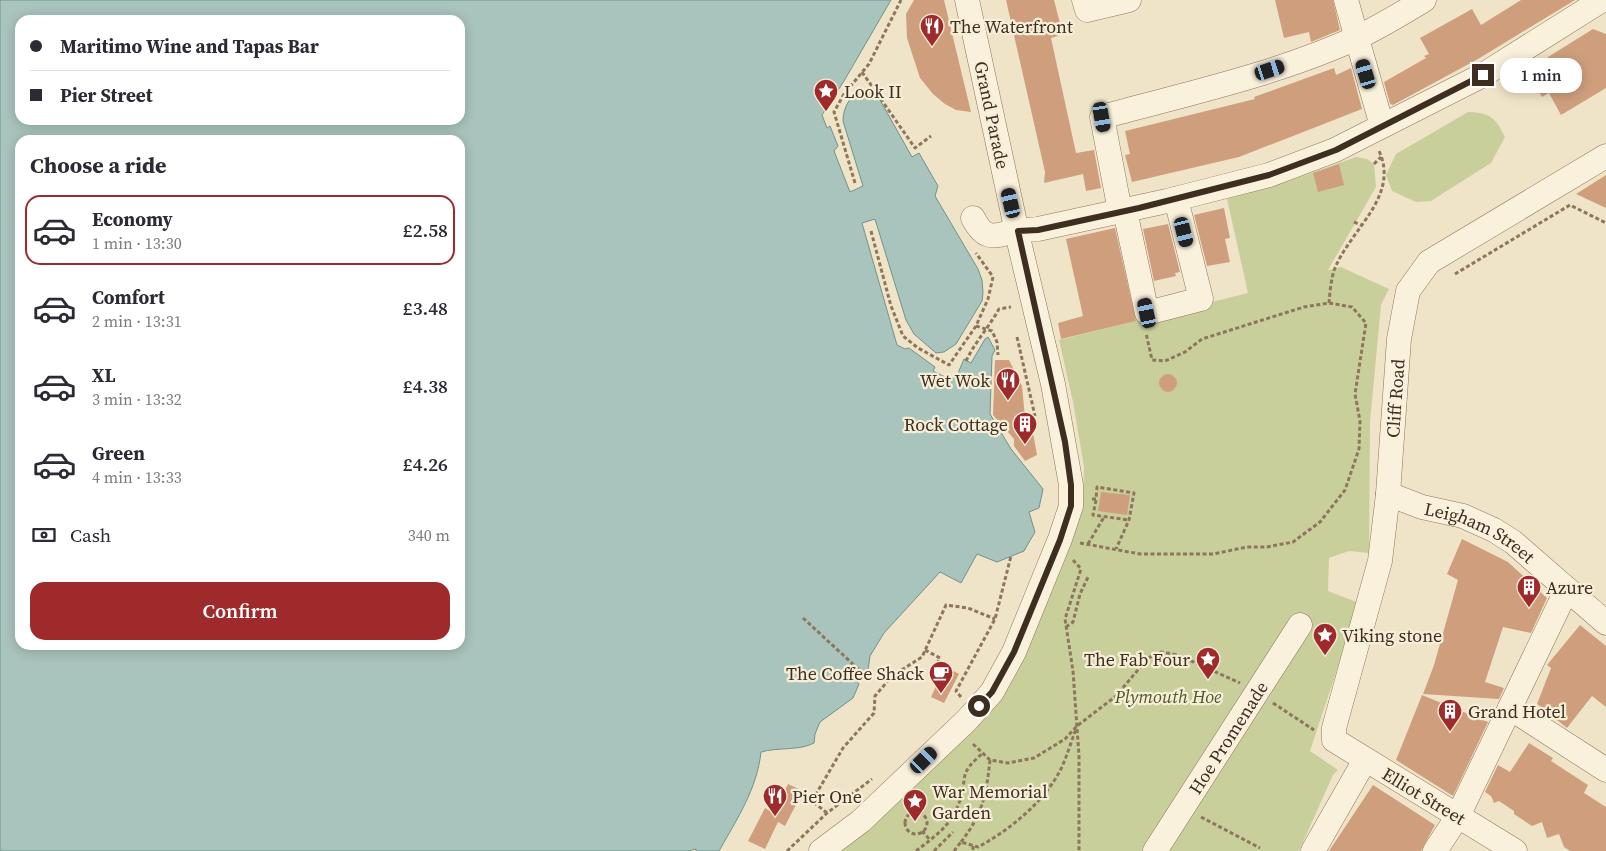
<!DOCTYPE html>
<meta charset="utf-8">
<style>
:root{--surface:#fff;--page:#f2f2f3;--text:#2b2b33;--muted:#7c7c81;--line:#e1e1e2;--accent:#9e2a2b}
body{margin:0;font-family:"Source Serif 4",serif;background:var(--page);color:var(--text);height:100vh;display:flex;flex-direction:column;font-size:19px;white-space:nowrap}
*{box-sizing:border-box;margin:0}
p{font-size:16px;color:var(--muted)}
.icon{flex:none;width:28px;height:28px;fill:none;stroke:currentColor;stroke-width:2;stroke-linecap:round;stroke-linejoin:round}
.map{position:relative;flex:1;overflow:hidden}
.drawer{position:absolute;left:15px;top:135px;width:450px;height:515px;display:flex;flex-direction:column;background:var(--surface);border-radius:15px;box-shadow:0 2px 12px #0003}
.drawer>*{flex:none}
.banner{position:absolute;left:15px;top:15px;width:450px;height:110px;border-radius:15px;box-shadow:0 2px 12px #0003;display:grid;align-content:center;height:110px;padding:0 15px;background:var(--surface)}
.end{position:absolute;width:22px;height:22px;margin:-11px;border:6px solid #3d2e20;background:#fff;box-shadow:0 0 0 2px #fff}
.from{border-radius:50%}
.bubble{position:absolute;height:35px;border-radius:15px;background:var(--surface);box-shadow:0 2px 12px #0003;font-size:16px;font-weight:600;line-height:35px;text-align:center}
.car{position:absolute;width:15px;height:30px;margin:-15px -8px;border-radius:6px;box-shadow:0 0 4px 1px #0007;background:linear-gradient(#222 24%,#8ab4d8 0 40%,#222 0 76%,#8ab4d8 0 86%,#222 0)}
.banner b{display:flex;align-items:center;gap:18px;height:48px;font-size:19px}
.banner b+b{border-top:1px solid var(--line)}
.banner i{width:12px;height:12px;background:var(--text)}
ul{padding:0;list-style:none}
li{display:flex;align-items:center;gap:15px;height:70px;margin:0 10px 8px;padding:0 5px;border:2px solid transparent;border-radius:15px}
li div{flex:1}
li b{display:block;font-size:19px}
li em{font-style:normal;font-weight:600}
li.active{border-color:var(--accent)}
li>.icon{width:45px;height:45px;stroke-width:1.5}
h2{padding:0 15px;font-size:22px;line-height:60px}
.pay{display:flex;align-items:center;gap:12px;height:55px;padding:0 15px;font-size:19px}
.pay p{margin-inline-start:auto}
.action{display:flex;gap:10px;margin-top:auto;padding:10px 15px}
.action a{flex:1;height:58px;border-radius:15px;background:var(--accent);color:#fff;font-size:20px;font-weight:600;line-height:58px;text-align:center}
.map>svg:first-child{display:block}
.green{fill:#c9cf9b}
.water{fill:#a9c4bc;stroke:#6f938a;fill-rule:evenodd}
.building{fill:#cf9f7d}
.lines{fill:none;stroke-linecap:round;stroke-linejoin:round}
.minor-casing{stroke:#8d765c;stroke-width:25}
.path{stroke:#8d765c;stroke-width:3;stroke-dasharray:4 2.5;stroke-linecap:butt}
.minor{stroke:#faf1dc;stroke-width:24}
.route{stroke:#3d2e20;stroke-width:6}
.labels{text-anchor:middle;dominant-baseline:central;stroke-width:4.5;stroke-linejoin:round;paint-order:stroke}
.poi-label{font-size:18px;fill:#3d2e20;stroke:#f7eed8;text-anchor:start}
.street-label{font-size:18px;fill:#3d2e20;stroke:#f7eed8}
.park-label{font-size:18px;font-style:italic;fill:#4d5a26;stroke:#f7eed8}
</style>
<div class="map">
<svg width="1606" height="851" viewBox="0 0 1606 851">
<rect width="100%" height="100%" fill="#f0e4c8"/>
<path class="green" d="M1468,112C1490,113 1495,117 1505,137L1491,163L1431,201L1416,202L1392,191L1386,175L1396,154Z
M1356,157L1367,159L1374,164L1376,187L1328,270L1341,267L1389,289L1381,305L1370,422L1369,553L1349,551L1329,558L1328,591L1359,603L1310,751L1338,770L1333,775L1299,851H838L964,732L1060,565L1083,504L1084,467L1073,402L1059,340L1248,293L1227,199L1286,182Z"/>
<path class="water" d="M0,0H891L844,81L822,115L827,128L830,126L838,146L834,151L850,192L863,186L843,121C843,108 850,94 863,90L880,100L912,157L919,153L938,186L935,196L978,269L982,280L983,293L982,301L956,344L944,352L936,353L914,334L906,320L875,219L862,223L897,345L905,349L909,348L935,367L933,371L945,377L956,378L964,359L971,363L985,339L988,337L995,350L992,356L990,414L1011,449L1043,489L1039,508L1029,512L1035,532L1024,551L997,562L977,554L961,583L940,572L884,633L870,656L867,677L851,666L849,671L859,684L853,698L820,722L815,734L814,743C799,751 778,747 761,752C757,789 737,819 719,851H696V849L688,851H0ZM20,20H460V120H20ZM20,140H460V645H20Z"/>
<path class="building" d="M914,0H944L971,112L956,110L945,104L933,94L920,78L907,38L906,14Z
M1006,0H1054L1061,27L1056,28L1058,36L1051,38L1076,153L1094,150L1101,188L1086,191L1083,174L1044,183L1045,172Z
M1275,0H1333L1340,30L1311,42L1309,32L1284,38Z
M1521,0H1575L1478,59L1393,105L1390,104L1384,82L1426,58L1424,56L1429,54L1420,38L1472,9L1481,25Z
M1593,29L1606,34V88L1561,115L1549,93L1542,97L1523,66L1529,62L1546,70L1548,57Z
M1334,68L1336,75L1351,68L1362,109L1239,157L1132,182L1125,155L1130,154L1125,131L1255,99L1254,97Z
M1339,164L1344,185L1318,192L1313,173Z
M1606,175V208L1576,194Z
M1224,208L1230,238L1225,239L1230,262L1207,266L1194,215Z
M1168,224L1180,272L1175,273L1176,276L1154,281L1143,229Z
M1115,228L1136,321L1061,339L1058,323L1083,316L1066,239Z
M995,360H1009L1022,386L1026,428L1032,427L1037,455L1025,461L1014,446V439L993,415Z
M1159 383a9 9 0 1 1 18 0a9 9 0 1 1-18 0Z
M1101,492L1130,495L1127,515L1098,511Z
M1462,539L1508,562L1547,598L1531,633L1503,627L1485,682L1504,688L1499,699L1423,694L1434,665L1458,580L1447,574Z
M1580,625L1606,646V707L1592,696L1567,728L1537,704L1551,668L1547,665Z
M945,666L959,674L944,703L931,697Z
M1422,695L1488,722L1453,796L1396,760Z
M1529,743L1553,758L1551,761L1588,785L1584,793L1606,807V851H1570L1564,847L1559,834L1547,838L1542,822L1532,826L1514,814V811L1499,801L1494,803L1491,796L1485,792L1498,765L1510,772Z
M788,784L803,791L785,826L778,822L765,849L748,841L765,808L773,813Z
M1373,785L1435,825L1421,851H1329Z"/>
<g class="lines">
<defs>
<g id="minor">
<path d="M1084,0L1087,10L1129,0"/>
<path d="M1346,0L1382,126"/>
<path d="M1120,211L1102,117C1186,94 1274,75 1354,39C1378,28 1401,14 1424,0"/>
<path d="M1125,211L1147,313L1201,299L1176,199"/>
<path d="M973,218C986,243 995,235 1017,231C1024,229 1031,230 1038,229L1167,201L1269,175L1335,150L1483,75L1602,0"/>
<path id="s1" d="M1388,494L1422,507L1463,516L1494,530L1513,542L1606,623"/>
<path d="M1510,708L1606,770"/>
<path d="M821,851L861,821L967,720L992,692L1014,652L1060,539L1071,506V485L1053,384L1020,246L967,0"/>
<path id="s2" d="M1155,851L1300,625"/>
<path d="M1313,851L1365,760"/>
<path d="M1435,851L1458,816L1567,589"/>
<path id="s3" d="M1515,851L1334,740V728L1380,561L1388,494L1399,339L1408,291L1429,262L1606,156"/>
</g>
</defs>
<use href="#minor" class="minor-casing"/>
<path class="path" d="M862,72L915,148L931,136
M1374,164L1381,157
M855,183L834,112L844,94L869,64L901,0
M1354,222L1361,225
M871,231L891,306L903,336L918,348L949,365L976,326L988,299L993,277L976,253
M1455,274L1570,205L1606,223
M1329,303C1330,292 1331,278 1335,268C1351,229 1400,196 1379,151
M976,326L992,331L997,342L998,355
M1017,337L1035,416
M966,361C975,342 989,327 999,309L1011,307
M1092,499H1096L1097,487L1134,493L1129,520L1116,549
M1096,500L1093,515L1129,520
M1080,543L1140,554H1213L1247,547H1267L1293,542L1320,522L1345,490L1359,449L1360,421L1355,394L1366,323L1352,307L1329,303L1304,307L1202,339L1185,352L1165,361L1152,360L1146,333
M1088,544L1104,517
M1073,560L1081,569L1065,619L1073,671L1079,756V851
M803,618L867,677
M1066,627L1073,622L1080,594L1089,575
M925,650L940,658L938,661
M961,697L956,691L995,619L1011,556
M1273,703L1314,730
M973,744L990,760L1008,763L1034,758L1065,739L1077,726L1116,696L1148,658L1161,652L1178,655L1240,683
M905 823a11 11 0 1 1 22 0a11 11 0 1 1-22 0Z
M827,813L812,801L843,748L874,713L875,696L892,676L922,657L946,605L968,608L995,619
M1201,817L1260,848
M922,831L930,840
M961,842C983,813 986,796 990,760
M973,846V851
M787,851L827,813L872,779
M916,851C934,837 951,826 959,803C969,776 956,776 983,753
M934,851L953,832
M954,851L961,842L978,847C1010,830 1044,802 1061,769C1067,756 1071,742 1076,729"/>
<use href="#minor" class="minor"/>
</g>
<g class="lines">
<path class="route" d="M979,706L992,692L1014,652L1060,540L1071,506V485L1065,442L1018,231L1038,230L1139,208L1269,175L1336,150L1483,75"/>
</g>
<defs>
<symbol id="restaurant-pin" viewBox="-11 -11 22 30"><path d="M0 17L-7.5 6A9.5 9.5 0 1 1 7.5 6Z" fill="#9e2a2b" stroke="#f7eed8"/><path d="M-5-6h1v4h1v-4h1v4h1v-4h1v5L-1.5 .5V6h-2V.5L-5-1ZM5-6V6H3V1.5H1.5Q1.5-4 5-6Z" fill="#fff"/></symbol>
<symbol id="sight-pin" viewBox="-11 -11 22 30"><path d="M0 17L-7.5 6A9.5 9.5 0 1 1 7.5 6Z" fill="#9e2a2b" stroke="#f7eed8"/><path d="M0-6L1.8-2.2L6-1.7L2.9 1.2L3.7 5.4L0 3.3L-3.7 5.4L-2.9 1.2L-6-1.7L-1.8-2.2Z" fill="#fff"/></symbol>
<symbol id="building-pin" viewBox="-11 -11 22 30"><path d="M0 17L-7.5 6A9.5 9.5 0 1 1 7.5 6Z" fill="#9e2a2b" stroke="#f7eed8"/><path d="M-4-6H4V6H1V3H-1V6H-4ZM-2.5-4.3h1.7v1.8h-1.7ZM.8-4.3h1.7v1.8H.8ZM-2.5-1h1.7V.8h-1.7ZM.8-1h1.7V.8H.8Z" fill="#fff"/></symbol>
<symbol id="cafe-pin" viewBox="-11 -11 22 30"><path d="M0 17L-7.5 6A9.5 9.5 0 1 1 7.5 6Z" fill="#9e2a2b" stroke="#f7eed8"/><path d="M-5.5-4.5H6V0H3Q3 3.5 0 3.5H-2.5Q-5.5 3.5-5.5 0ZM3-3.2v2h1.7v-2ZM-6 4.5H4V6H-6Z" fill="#fff"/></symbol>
</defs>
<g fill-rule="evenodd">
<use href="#restaurant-pin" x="918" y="12" width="28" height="38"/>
<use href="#sight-pin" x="812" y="77" width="28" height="38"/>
<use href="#restaurant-pin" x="994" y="366" width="28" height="38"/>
<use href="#building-pin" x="1011" y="410" width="28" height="38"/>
<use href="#building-pin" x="1515" y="573" width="28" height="38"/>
<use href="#sight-pin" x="1311" y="621" width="28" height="38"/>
<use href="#sight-pin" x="1194" y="645" width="28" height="38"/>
<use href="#cafe-pin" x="927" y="659" width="28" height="38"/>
<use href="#building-pin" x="1436" y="697" width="28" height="38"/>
<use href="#restaurant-pin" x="761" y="782" width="28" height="38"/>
<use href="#sight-pin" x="901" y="787" width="28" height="38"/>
</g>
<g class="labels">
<g class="poi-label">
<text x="950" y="26">The Waterfront</text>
<text x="844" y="91">Look II</text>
<text x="990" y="380" text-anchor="end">Wet Wok</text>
<text x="1008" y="424" text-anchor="end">Rock Cottage</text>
<text x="1546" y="587">Azure</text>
<text x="1342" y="635">Viking stone</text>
<text x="1190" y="659" text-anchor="end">The Fab Four</text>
<text x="924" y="673" text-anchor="end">The Coffee Shack</text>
<text x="1468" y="711">Grand Hotel</text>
<text x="932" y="791">War Memorial<tspan x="932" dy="21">Garden</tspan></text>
<text x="792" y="796">Pier One</text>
</g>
<g class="street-label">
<text transform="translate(992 115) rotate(78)">Grand Parade</text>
<text stroke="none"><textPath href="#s3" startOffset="561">Cliff Road</textPath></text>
<text stroke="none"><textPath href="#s1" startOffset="100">Leigham Street</textPath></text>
<text stroke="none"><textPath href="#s2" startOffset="135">Hoe Promenade</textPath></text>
<text transform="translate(1424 796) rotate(31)">Elliot Street</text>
</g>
<g class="park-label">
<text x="1168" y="696">Plymouth Hoe</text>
</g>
</g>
</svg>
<i class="end from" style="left:979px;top:706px"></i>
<i class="end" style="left:1483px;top:75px"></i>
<div class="bubble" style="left:1500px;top:58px;width:82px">1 min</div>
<i class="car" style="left:1270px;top:70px;rotate:72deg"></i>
<i class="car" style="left:1366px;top:74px;rotate:343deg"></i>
<i class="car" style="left:1102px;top:117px;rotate:170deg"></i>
<i class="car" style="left:1011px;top:203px;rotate:347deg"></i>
<i class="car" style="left:1184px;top:232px;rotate:166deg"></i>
<i class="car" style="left:1147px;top:313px;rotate:348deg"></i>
<i class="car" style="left:924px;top:760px;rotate:46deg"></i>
<div class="banner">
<b><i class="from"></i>Maritimo Wine and Tapas Bar</b>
<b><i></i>Pier Street</b>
</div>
<section class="drawer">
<h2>Choose a ride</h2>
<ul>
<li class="active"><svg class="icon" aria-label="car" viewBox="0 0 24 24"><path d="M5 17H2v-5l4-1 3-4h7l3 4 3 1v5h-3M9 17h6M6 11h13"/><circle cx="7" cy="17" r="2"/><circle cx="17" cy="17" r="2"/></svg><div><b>Economy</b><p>1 min · 13:30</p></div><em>£2.58</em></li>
<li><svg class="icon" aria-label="car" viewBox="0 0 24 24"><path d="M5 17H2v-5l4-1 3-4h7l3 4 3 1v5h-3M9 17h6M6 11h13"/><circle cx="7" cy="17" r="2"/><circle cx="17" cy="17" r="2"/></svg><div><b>Comfort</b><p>2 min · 13:31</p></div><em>£3.48</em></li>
<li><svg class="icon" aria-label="car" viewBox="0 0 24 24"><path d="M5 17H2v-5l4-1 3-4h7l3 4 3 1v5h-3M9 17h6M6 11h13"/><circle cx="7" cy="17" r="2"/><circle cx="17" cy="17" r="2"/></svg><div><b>XL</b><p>3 min · 13:32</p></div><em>£4.38</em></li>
<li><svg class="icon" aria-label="car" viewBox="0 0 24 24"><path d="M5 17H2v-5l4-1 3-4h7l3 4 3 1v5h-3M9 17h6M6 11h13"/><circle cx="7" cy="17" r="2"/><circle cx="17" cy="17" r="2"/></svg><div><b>Green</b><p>4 min · 13:33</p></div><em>£4.26</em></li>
</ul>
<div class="pay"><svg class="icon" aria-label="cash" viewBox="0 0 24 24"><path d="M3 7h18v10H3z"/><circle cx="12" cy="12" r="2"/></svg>Cash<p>340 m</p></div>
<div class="action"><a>Confirm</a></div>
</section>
</div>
